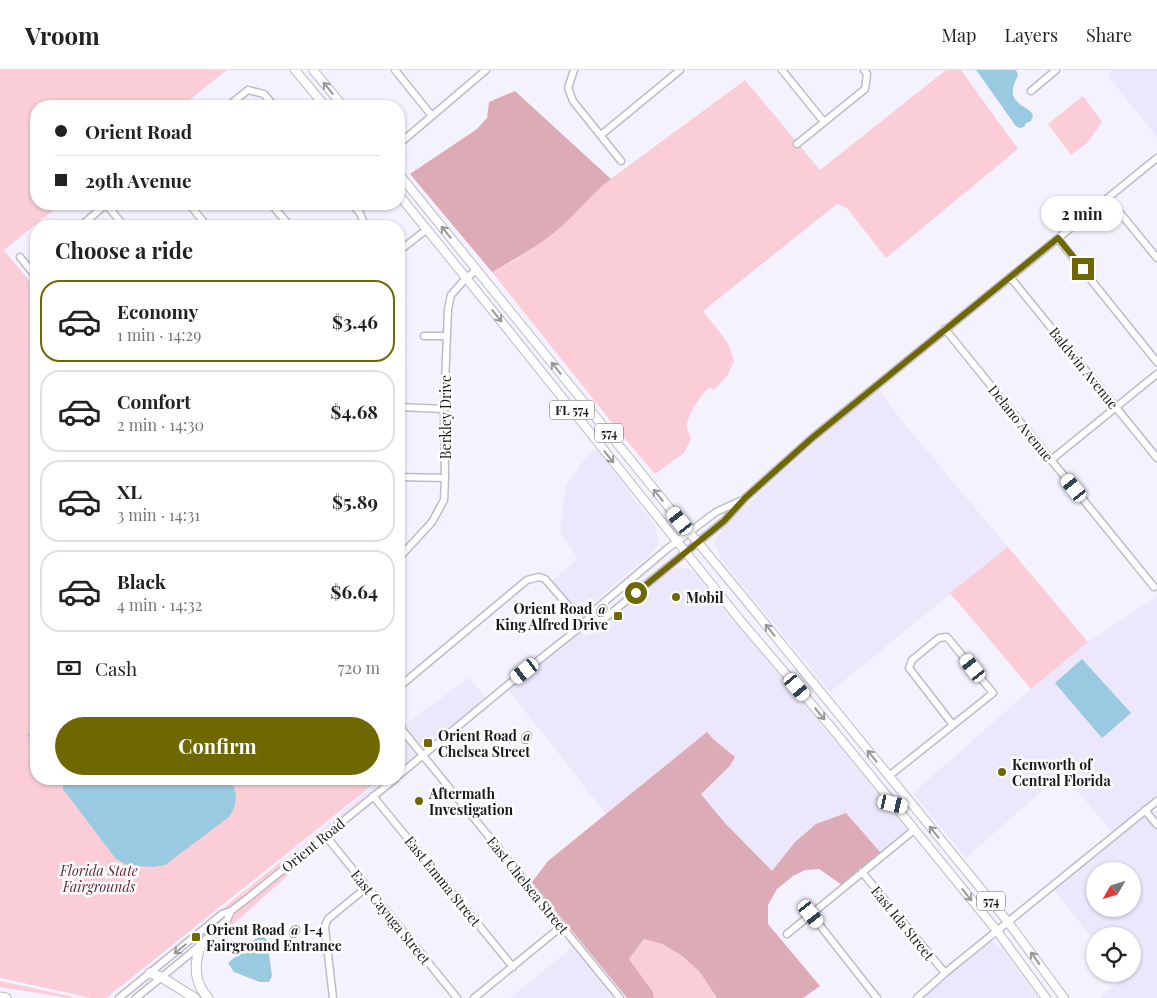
<!DOCTYPE html>
<meta charset="utf-8">
<style>
:root{--surface:#fff;--page:#f2f2f2;--text:#222;--muted:#767676;--line:#e0e0e0;--accent:#6f6700}
body{margin:0;font-family:"Playfair Display",serif;background:var(--page);color:var(--text);height:100vh;display:flex;flex-direction:column;font-size:19px;white-space:nowrap}
*{box-sizing:border-box;margin:0}
p{font-size:16px;color:var(--muted)}
.icon{flex:none;width:28px;height:28px;fill:none;stroke:currentColor;stroke-width:2;stroke-linecap:round;stroke-linejoin:round}
.map{position:relative;flex:1;overflow:hidden}
.details{position:absolute;left:30px;top:150px;width:375px;height:565px;display:flex;flex-direction:column;background:var(--surface);border-radius:20px;box-shadow:0 1px 4px #0004}
.details>*{flex:none}
.banner{position:absolute;left:30px;top:30px;width:375px;height:110px;border-radius:20px;box-shadow:0 1px 4px #0004;display:grid;align-content:center;height:110px;padding:0 25px;background:var(--surface)}
.needle{width:32px;rotate:231deg}
.controls{position:absolute;left:1086px;top:792px;display:grid;gap:10px}
.controls a{display:grid;place-items:center;width:55px;height:55px;border-radius:50%;background:var(--surface);box-shadow:0 1px 4px #0004;font-size:25px}
.end{position:absolute;width:22px;height:22px;margin:-11px;border:6px solid #6f6700;background:#fff;box-shadow:0 0 0 2px #fff}
.from{border-radius:50%}
.bubble{position:absolute;height:35px;border-radius:18px;background:var(--surface);box-shadow:0 1px 4px #0004;font-size:16px;font-weight:700;line-height:35px;text-align:center}
.car{position:absolute;width:15px;height:30px;margin:-15px -8px;border-radius:6px;box-shadow:0 0 4px 1px #0007;background:linear-gradient(#fff 24%,#345 0 40%,#fff 0 76%,#345 0 86%,#fff 0)}
.banner b{display:flex;align-items:center;gap:18px;height:48px;font-size:19px}
.banner b+b{border-top:1px solid var(--line)}
.banner i{width:12px;height:12px;background:var(--text)}
ul{padding:0;list-style:none}
li{display:flex;align-items:center;gap:15px;height:82px;margin:0 10px 8px;padding:0 15px;border:2px solid var(--line);border-radius:20px}
li div{flex:1}
li b{display:block;font-size:19px}
li em{font-style:normal;font-weight:700}
li.selected{border-color:var(--accent)}
li>.icon{width:45px;height:45px;stroke-width:1.5}
h2{padding:0 25px;font-size:22px;line-height:60px}
.pay{display:flex;align-items:center;gap:12px;height:55px;padding:0 25px;font-size:19px}
.pay p{margin-inline-start:auto}
.primary-button{display:flex;gap:10px;margin-top:auto;padding:10px 25px}
.primary-button a{flex:1;height:58px;border-radius:30px;background:var(--accent);color:#fff;font-size:20px;font-weight:700;line-height:58px;text-align:center}
header{display:flex;align-items:center;gap:30px;box-sizing:border-box;height:70px;padding:0 25px;background:var(--surface);border-bottom:1px solid var(--line)}
header strong{font-size:24px}
nav{display:flex;gap:28px;margin-inline-start:auto;font-size:18px}
.map>svg:first-child{display:block}
.built{fill:#ece7fb;fill-rule:evenodd}
.green{fill:#facdd7}
.forest{fill:#ddabb6}
.water{fill:#99cae1}
.lines{fill:none;stroke-linecap:round;stroke-linejoin:round}
.stream{stroke:#99cae1;stroke-width:2}
.minor-casing{stroke:#bebbc8;stroke-width:9}
.major-casing{stroke:#bebbc8;stroke-width:10}
.highway-casing{stroke:#bebbc8;stroke-width:11}
.minor{stroke:#fff;stroke-width:6}
.major{stroke:#fff;stroke-width:8}
.highway{stroke:#fff;stroke-width:9}
.oneway{stroke:#989799}
.route{stroke:#6f6700;stroke-width:6}
.poi-dot{fill:#6f6700;stroke:#fff;stroke-width:2}
.labels{text-anchor:middle;dominant-baseline:central;stroke-width:5;stroke-linejoin:round;paint-order:stroke}
.shield{fill:#fff;stroke:#5e5d60;stroke-width:1}
.shield-label{font-size:12px;font-weight:bold;fill:#19181c}
.street-label{font-size:14px;fill:#19181c;stroke:#fff}
.poi-label{font-size:14px;font-weight:bold;fill:#19181c;stroke:#fff;text-anchor:start}
.park-label{font-size:14px;font-style:italic;fill:#632639;stroke:#fff}
</style>
<header>
<strong>Vroom</strong>
<nav><a>Map</a><a>Layers</a><a>Share</a></nav>
</header>
<div class="map">
<svg width="1157" height="928" viewBox="0 0 1157 928">
<rect width="100%" height="100%" fill="#f5f2ff"/>
<path class="built" d="M1113,0H1157V67L1107,5Z
M878,318L901,350L1008,477L830,622L722,491L715,474L716,469L725,455L782,402Z
M596,378L655,456L659,473L652,483L580,544L552,511L578,489L560,462L565,418L581,394Z
M686,498L696,503L909,760L881,783L846,743L795,772L772,802L724,752L701,723L730,696L735,687L713,669L707,662L606,744L508,619L580,561L586,567L666,504L675,499Z
M1157,526V727L1113,763L1062,703L966,788L913,723L1031,619L1088,572Z
M469,608L487,629L424,682L403,656Z
M399,661L419,686L399,702Z
M382,709H390L284,795L283,790Z
M1144,744L1157,760V928H1099L1124,908L1121,904H1132V866H1095V871L1053,819ZM1095,801H1132V839H1095Z
M991,870L994,873L1003,879L1039,928H921Z
M574,876L616,928H510Z"/>
<path class="green" d="M0,0H227L182,36H36V134H61L4,180L36,219V709H380L106,928H91L0,908Z
M946,0H961L1018,79L886,188L847,138L837,134L703,241L728,273L734,291L727,306L714,320L710,317C702,324 686,345 687,357C687,360 690,365 691,369L684,383L655,404L617,359L492,202L519,188L562,156L600,117L745,10L796,71L793,74L796,78L800,76L820,100Z
M1083,26L1102,52L1087,73L1071,85L1048,54Z
M1008,477L1088,572L1031,619L950,523Z
M283,790L284,795L231,838L149,900L147,899Z
M286,801L287,806L201,883L204,875L235,842Z
M644,869L662,874L681,885L699,901L717,928H654L653,922L629,889Z
M0,911L74,927L68,928L0,917Z"/>
<path class="forest" d="M515,21L611,109C593,122 580,140 563,155C543,173 516,189 492,202L410,104L477,59L487,48L489,32Z
M707,662L713,669L735,687L730,696L701,724L724,752L772,801L795,772L816,754L846,743L881,783L842,815L819,799L805,800L793,806L777,819L768,835V854L820,916L803,928H717L699,901L681,885L662,874L644,869L629,889L653,922L654,928H627L532,812L548,791Z"/>
<path class="water" d="M975,0H1016L1018,5C1012,19 1008,27 1024,37C1028,40 1030,40 1033,45L1031,51L1026,53L1024,57L1019,58L1015,55L977,1Z
M1082,589L1131,643L1102,668L1055,613Z
M63,709H230C238,723 238,734 229,747L165,795L152,797L127,795L116,789L63,719Z
M259,867H264L267,870L272,906L269,912H260L234,902L228,893L241,882L248,873Z"/>
<g class="lines">
<path class="stream" d="M29,665L36,674"/>
<defs>
<path id="minor" d="M395,0L432,46
M574,0L568,18L573,31L621,91
M782,0L824,52
M1031,21L1056,0
M228,36L248,20L264,24L274,36
M601,65L680,0
M399,74L486,0
M797,74L865,19L867,4L864,0
M1108,128L1157,188
M106,134L124,156
M189,134L207,156
M271,134L290,156
M352,134L360,143L365,156
M81,156L106,134
M1058,169L1157,292
M399,181L426,160
M20,187L36,207
M1010,207L1157,388
M945,259L1154,517
M424,266H447
M399,337L444,339
M1051,390L1157,304
M399,407L445,408
M399,488L432,452L444,430L445,408L444,339L448,239L451,225L466,208L477,200
M584,554L605,548L724,451L745,428L812,368L1157,88
M947,567L993,623L953,655L909,598L912,590L939,568Z
M399,617L527,510L539,507L545,509L584,554
M399,656L620,928
M399,705L515,609L584,554L595,540L667,479L716,442L742,430
M889,706L953,655
M373,726L513,897
M1145,740L1157,755
M325,765L457,928
M862,802L945,903
M811,844L877,928
M787,864L914,760
M119,928L222,844L231,841L253,824L395,709
M136,928L191,883L227,850L231,841
M333,928L325,858L326,853L328,849L367,817
M474,928L562,856
M917,928L945,903L1157,731"/>
<path id="major" d="M295,0L325,36
M313,0L343,36
M399,104L680,451L744,528L1008,852L1064,928
M399,125L509,261L740,550L831,657L997,861L1046,928"/>
<path id="highway" d="M201,874C194,893 193,912 208,928
M150,903L161,907L195,928
M0,927L6,928"/>
</defs>
<use href="#minor" class="minor-casing"/>
<use href="#major" class="major-casing"/>
<use href="#highway" class="highway-casing"/>
<use href="#minor" class="minor"/>
<use href="#major" class="major"/>
<use href="#highway" class="highway"/>
</g>
<defs><path id="oneway-shaft" d="M-6 0H5M1.5-3L5.5 0L1.5 3" fill="none" stroke-width="1.6" stroke-linecap="round" stroke-linejoin="round" transform="scale(1.25)"/></defs>
<g class="oneway">
<use href="#oneway-shaft" transform="translate(328 18) rotate(-129)"/>
<use href="#oneway-shaft" transform="translate(446 162) rotate(-129)"/>
<use href="#oneway-shaft" transform="translate(497 246) rotate(51)"/>
<use href="#oneway-shaft" transform="translate(556 298) rotate(-129)"/>
<use href="#oneway-shaft" transform="translate(609 387) rotate(51)"/>
<use href="#oneway-shaft" transform="translate(658 425) rotate(-129)"/>
<use href="#oneway-shaft" transform="translate(770 560) rotate(-129)"/>
<use href="#oneway-shaft" transform="translate(820 644) rotate(50)"/>
<use href="#oneway-shaft" transform="translate(872 686) rotate(-129)"/>
<use href="#oneway-shaft" transform="translate(934 762) rotate(-129)"/>
<use href="#oneway-shaft" transform="translate(967 825) rotate(51)"/>
<use href="#oneway-shaft" transform="translate(180 879) rotate(141)"/>
<use href="#oneway-shaft" transform="translate(1035 888) rotate(-126)"/>
</g>
<g class="lines">
<path class="route" d="M636,523L724,451L745,428L812,368L1058,168L1083,199"/>
</g>
<g class="poi-dot">
<circle cx="676" cy="527" r="5"/>
<rect x="613" y="541" width="10" height="10" rx="2.5"/>
<rect x="423" y="668" width="10" height="10" rx="2.5"/>
<circle cx="1002" cy="702" r="5"/>
<circle cx="419" cy="731" r="5"/>
<rect x="191" y="862" width="10" height="10" rx="2.5"/>
</g>
<g class="labels">
<g class="shield">
<rect x="549.5" y="330.5" width="45" height="19" rx="4"/>
<rect x="595" y="353.5" width="28" height="19" rx="4"/>
<rect x="977" y="821.5" width="28" height="19" rx="4"/>
</g>
<g class="shield-label">
<text x="572" y="340">FL 574</text>
<text x="609" y="363">574</text>
<text x="991" y="831">574</text>
</g>
<g class="street-label">
<text transform="translate(1084 298) rotate(51)">Baldwin Avenue</text>
<text transform="translate(445 347) rotate(-90)">Berkley Drive</text>
<text transform="translate(1021 353) rotate(51)">Delano Avenue</text>
<text transform="translate(313 775) rotate(-39)">Orient Road</text>
<text transform="translate(443 811) rotate(51)">East Emma Street</text>
<text transform="translate(528 815) rotate(51)">East Chelsea Street</text>
<text transform="translate(391 847) rotate(51)">East Cayuga Street</text>
<text transform="translate(903 853) rotate(51)">East Ida Street</text>
</g>
<g class="poi-label">
<text x="686" y="527">Mobil</text>
<text x="608" y="538" text-anchor="end">Orient Road @<tspan x="608" dy="16">King Alfred Drive</tspan></text>
<text x="438" y="665">Orient Road @<tspan x="438" dy="16">Chelsea Street</tspan></text>
<text x="1012" y="694">Kenworth of<tspan x="1012" dy="16">Central Florida</tspan></text>
<text x="429" y="723">Aftermath<tspan x="429" dy="16">Investigation</tspan></text>
<text x="206" y="859">Orient Road @ I-4<tspan x="206" dy="16">Fairground Entrance</tspan></text>
</g>
<g class="park-label">
<text x="99" y="800">Florida State<tspan x="99" dy="16">Fairgrounds</tspan></text>
</g>
</g>
</svg>
<div class="controls">
<a><svg class="needle" viewBox="-14 -14 28 28"><path d="M0-13l5 13h-10z" fill="#e53935"/><path d="M0 13l5-13h-10z" fill="#767676"/></svg></a>
<a><svg class="icon" aria-label="locate" viewBox="0 0 24 24"><circle cx="12" cy="12" r="6"/><path d="M12 2v4M12 18v4M2 12h4M18 12h4"/></svg></a>
</div>
<i class="end from" style="left:636px;top:523px"></i>
<i class="end" style="left:1083px;top:199px"></i>
<div class="bubble" style="left:1041px;top:126px;width:82px">2 min</div>
<i class="car" style="left:1074px;top:418px;rotate:321deg"></i>
<i class="car" style="left:680px;top:451px;rotate:321deg"></i>
<i class="car" style="left:973px;top:598px;rotate:322deg"></i>
<i class="car" style="left:525px;top:601px;rotate:232deg"></i>
<i class="car" style="left:797px;top:617px;rotate:140deg"></i>
<i class="car" style="left:893px;top:734px;rotate:103deg"></i>
<i class="car" style="left:811px;top:844px;rotate:142deg"></i>
<div class="banner">
<b><i class="from"></i>Orient Road</b>
<b><i></i>29th Avenue</b>
</div>
<section class="details">
<h2>Choose a ride</h2>
<ul>
<li class="selected"><svg class="icon" aria-label="car" viewBox="0 0 24 24"><path d="M5 17H2v-5l4-1 3-4h7l3 4 3 1v5h-3M9 17h6M6 11h13"/><circle cx="7" cy="17" r="2"/><circle cx="17" cy="17" r="2"/></svg><div><b>Economy</b><p>1 min · 14:29</p></div><em>$3.46</em></li>
<li><svg class="icon" aria-label="car" viewBox="0 0 24 24"><path d="M5 17H2v-5l4-1 3-4h7l3 4 3 1v5h-3M9 17h6M6 11h13"/><circle cx="7" cy="17" r="2"/><circle cx="17" cy="17" r="2"/></svg><div><b>Comfort</b><p>2 min · 14:30</p></div><em>$4.68</em></li>
<li><svg class="icon" aria-label="car" viewBox="0 0 24 24"><path d="M5 17H2v-5l4-1 3-4h7l3 4 3 1v5h-3M9 17h6M6 11h13"/><circle cx="7" cy="17" r="2"/><circle cx="17" cy="17" r="2"/></svg><div><b>XL</b><p>3 min · 14:31</p></div><em>$5.89</em></li>
<li><svg class="icon" aria-label="car" viewBox="0 0 24 24"><path d="M5 17H2v-5l4-1 3-4h7l3 4 3 1v5h-3M9 17h6M6 11h13"/><circle cx="7" cy="17" r="2"/><circle cx="17" cy="17" r="2"/></svg><div><b>Black</b><p>4 min · 14:32</p></div><em>$6.64</em></li>
</ul>
<div class="pay"><svg class="icon" aria-label="cash" viewBox="0 0 24 24"><path d="M3 7h18v10H3z"/><circle cx="12" cy="12" r="2"/></svg>Cash<p>720 m</p></div>
<div class="primary-button"><a>Confirm</a></div>
</section>
</div>
